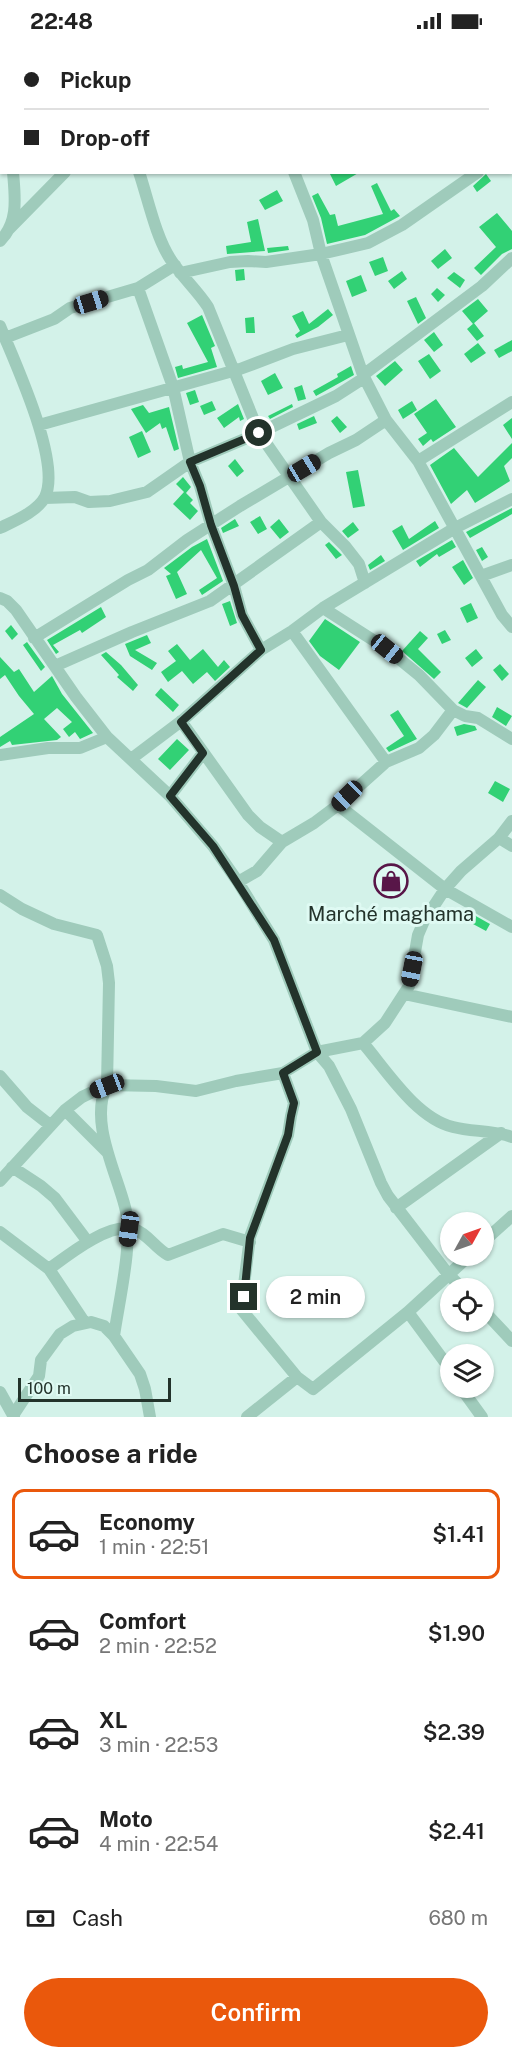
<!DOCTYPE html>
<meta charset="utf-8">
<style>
:root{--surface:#fff;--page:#f2f2f2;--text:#222;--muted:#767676;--line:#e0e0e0;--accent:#ea580c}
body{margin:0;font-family:"Public Sans",sans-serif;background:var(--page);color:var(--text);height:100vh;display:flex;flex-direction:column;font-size:22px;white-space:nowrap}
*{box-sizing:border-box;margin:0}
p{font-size:20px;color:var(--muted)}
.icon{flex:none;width:33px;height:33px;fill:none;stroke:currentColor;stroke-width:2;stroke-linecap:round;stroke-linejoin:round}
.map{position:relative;height:1375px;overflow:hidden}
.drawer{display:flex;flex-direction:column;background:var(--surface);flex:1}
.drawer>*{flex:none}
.guide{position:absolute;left:0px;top:0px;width:513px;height:132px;box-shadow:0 2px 4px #0004;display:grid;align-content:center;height:132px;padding:0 24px;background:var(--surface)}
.needle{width:39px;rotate:50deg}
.fabs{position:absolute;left:440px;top:1170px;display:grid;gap:12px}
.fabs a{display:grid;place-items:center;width:54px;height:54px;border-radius:50%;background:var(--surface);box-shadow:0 2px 4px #0004;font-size:30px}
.scale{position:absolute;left:18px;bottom:15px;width:153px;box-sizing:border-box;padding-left:6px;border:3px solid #23332b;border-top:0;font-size:16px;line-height:21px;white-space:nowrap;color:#23332b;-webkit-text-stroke:4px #dffaf3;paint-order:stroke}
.end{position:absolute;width:27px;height:27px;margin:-14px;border:8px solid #23332b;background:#fff;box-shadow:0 0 0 3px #fff}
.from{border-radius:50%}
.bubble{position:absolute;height:42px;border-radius:21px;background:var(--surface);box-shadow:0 2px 4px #0004;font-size:20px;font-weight:600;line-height:42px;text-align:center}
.car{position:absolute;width:18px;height:36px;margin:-18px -9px;border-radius:8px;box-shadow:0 0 4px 2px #0007;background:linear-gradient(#222 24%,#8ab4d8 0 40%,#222 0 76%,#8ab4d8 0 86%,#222 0)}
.guide b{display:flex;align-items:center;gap:21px;height:57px;font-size:22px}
.guide b+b{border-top:2px solid var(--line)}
.guide i{width:15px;height:15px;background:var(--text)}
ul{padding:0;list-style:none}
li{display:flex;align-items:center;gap:18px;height:90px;margin:0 12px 9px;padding:0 12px;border:3px solid transparent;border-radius:12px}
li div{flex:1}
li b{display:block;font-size:22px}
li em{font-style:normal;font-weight:600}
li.current{border-color:var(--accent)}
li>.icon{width:54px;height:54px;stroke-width:1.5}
h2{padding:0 24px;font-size:27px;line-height:72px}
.pay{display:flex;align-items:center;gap:15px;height:66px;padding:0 24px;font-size:22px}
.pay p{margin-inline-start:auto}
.cta{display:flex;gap:12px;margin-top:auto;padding:12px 24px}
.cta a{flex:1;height:69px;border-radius:36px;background:var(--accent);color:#fff;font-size:24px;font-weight:600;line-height:69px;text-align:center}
.status{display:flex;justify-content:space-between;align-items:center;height:42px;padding:0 30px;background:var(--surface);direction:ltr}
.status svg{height:16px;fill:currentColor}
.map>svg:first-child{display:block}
.building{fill:#32d175}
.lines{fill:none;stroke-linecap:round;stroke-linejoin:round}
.minor{stroke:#9fcbbb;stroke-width:12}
.route{stroke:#23332b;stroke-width:8}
.labels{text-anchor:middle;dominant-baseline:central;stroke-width:6;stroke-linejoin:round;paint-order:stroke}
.poi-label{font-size:20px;fill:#23332b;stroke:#dffaf3}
</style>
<div class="status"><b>22:48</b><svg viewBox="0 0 49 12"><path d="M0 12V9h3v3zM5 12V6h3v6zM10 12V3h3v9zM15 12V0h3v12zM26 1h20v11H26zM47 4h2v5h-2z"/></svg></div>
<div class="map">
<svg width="512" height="1375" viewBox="0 0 512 1375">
<rect width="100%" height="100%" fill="#d3f2e9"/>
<path class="building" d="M329,130H360L336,144Z
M486,132L491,139L477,150L473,144Z
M377,141L391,169L394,167L400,174L365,193L327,202L321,176L312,154L318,151L330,173L335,172L338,184L383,172L371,144Z
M277,148L283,159L265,168L259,158Z
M497,171L512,189V207L502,212L481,233L474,226L496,205L479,185Z
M258,177L265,209L227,212L226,204L251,200L247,180Z
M288,204L289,208L268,211L267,206Z
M445,207L452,216L438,227L431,219Z
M383,215L388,229L375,234L369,220Z
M244,227L245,238L236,239L235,228Z
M402,229L407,237L394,247L388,239Z
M454,230L465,238L460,246L447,236Z
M361,233L367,249L352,255L346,239Z
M437,246L445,253L438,260L431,252Z
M416,255L426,276L418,282L407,259Z
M478,257L488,269L473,282L462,269Z
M328,267L333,273L318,285L297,296L295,293L300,289L292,274L303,269L309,282Z
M202,273L215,304L211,306L217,325L178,336L175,325L182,323L183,327L208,320L187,281Z
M254,275L255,291H246L245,276Z
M474,281L484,294L477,299L467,287Z
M434,290L443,303L434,310L424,298Z
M512,298V309L499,316L494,308Z
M478,301L486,311L471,321L464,312Z
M429,312L441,329L430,337L418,319Z
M395,319L403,328L385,344L376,334Z
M351,324L354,333L316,354L313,349L338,335L337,332Z
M275,331L283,346L268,353L261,339Z
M302,343L306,357L298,359L294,346Z
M195,348L199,360L190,363L186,351Z
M436,357L456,385L433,400L431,397L423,404L418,397L427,391L414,372Z
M212,359L216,368L204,373L200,364Z
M412,359L417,368L403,377L398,368Z
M238,362L244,377L240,379L239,375L224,386L217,376Z
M292,362L293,365L270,377L268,374Z
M143,363L149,371L169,365L179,407L174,409L166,385L162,387L160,381L146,391L131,367Z
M314,374L317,381L299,388L297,382Z
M337,374L347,385L340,391L331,379Z
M512,376V397L503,383Z
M142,389L151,410L138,416L129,395Z
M512,401V416L504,424L510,439L475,461L467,448L451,462L430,423L454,406L478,435Z
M235,417L244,429L237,435L228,424Z
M358,428L365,464L353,466L346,430Z
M183,435L191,445L186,451L193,458L190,461L198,469L190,478L173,462L184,450L176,442Z
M512,466V472L470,496L466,490Z
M260,474L267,487L258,492L250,480Z
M235,477L239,484L223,491L221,486Z
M279,477L289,490L280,497L270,485Z
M435,479L439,486L403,508L392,489L402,483L409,497Z
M353,480L359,488L348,496L342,489Z
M207,497L223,539L202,553L199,548L217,536L201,508L177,530L187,552L176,557L166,534L171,532L164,526L192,505Z
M452,498L456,505L439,515L437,512L420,525L416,519Z
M329,500L342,513L336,517L325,503Z
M482,505L488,515L482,519L476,508Z
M381,513L385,519L370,528L368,523Z
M463,518L473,536L464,543L452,525Z
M230,559L237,581L230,584L222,562Z
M471,561L478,576L467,581L460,566Z
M101,565L106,575L82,591L80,588L53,603L59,610L56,612L47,598Z
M325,577L360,600L339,628L320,614L309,599Z
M11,583L18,592L12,598L5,589Z
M445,588L451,598L442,602L437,592Z
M420,589L428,596L418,607L441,630L434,637L402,609Z
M147,593L151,601L135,608L157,621L152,628L130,614L125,602Z
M27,600L45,625L41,629L23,603Z
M177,602L190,618L203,607L218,625L224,618L230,625L215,639L207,630L193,642L182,629L168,640L161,630L176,619L168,609Z
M476,607L483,616L472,625L465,616Z
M106,610L121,623L138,643L133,649L117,635L119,633L101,613Z
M0,615L14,630L19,627L34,650L52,634L62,652L93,691L80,697L75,690L69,695L63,687L72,680L57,666L44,677L61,695L57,698L12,703L10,699L0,705V695L34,672L19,654L5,633L0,637Z
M500,622L509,632L502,639L493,628Z
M478,638L486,645L467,666L458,661Z
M161,646L179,663L173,670L155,653Z
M497,665L512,674L506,684L492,675Z
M398,668L417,697L389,710L386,706L404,694L390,673Z
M464,682L475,684L477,688L457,694L454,685Z
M177,697L189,708L170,728L158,717Z
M495,739L510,747L503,760L488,751Z
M474,873L490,882L486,889L473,882L476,875Z"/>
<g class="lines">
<path class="minor" d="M68,0L69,2
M128,0L129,2
M243,0L244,2
M384,0L386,2
M15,2V0
M206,2L207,0
M345,2L347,0
M512,109V110
M139,130C148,157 156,196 171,218C182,235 197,248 208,265L259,391L321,480L345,504L359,522L365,541
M294,130L313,178L321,212L363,333L386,378L418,419L502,573L512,585
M9,187L65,130
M0,199C19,180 15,155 13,130
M180,231L230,220L248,219L266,220L321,212L368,201L402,183L478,130
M138,246L173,345L190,420L200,444L211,483L234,544L242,573L261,608
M0,284C14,319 62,420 45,455C37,470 14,479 0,486
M5,296L54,277L70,266L138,246L175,223
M363,333L482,244L512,216
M39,383L240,327L293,307L348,293
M418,419L512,360
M45,456L75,455L89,460L110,459L147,450L190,420L259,391L336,354L364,336
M481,534L512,523
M0,556L7,559L16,568L76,655L107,695L170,754L213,804L238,840L274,898L317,1010L329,1024L351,1067L381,1141L388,1154L448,1232L462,1246
M323,566L387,607L419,633L453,668L465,674L478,676L512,697
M292,589L386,720
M34,596L128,538L148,528L187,498L240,464L329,411L356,398L386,378
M55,624L132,590L210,559L321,480
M181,679L248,773L260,785L282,800
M0,713L48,706H80L107,695
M131,717L184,677L261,608L292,589L323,566L455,486L512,457
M170,754L203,711
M338,763L445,847L512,885
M499,796L512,804
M238,840L257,829L282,800L314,781L338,763L386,720L419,706L434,693L453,668
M0,853L22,867L54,882L97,893L107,924L109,941L107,1043C89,1079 116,1129 125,1165C134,1198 119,1258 114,1294
M404,952L512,975
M363,1001C387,1029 416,1076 453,1085C472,1090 493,1088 512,1095
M283,1031L294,1061L291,1074L288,1093L250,1195L241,1267L297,1335L313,1347L408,1270L469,1214
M0,1034L27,1065L50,1083
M65,1068L107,1110
M12,1125L41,1144L55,1156L88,1200
M0,1139L65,1068L82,1055L107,1043L156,1044L196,1049L236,1039L283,1031L317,1010L363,1001L385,981L409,944L418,893L424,879L445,847L461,829L499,796L512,779
M396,1166L501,1091
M0,1190L49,1227L85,1281
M483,1200L512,1174
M49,1227C68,1213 109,1180 134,1187C148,1192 155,1206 168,1213L223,1192L250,1200
M483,1268L512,1299
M408,1270L450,1327
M461,1346L482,1375
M0,1350L14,1375
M14,1372L39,1334L41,1318L60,1292L73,1284L91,1280L104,1284L114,1294L140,1332L145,1347L150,1375
M247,1375L297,1335"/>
</g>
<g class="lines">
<path class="route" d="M244,1255L250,1196L288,1093L291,1074L294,1061L283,1031L317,1010L274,898L213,804L170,754L203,711L181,680L261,608L242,573L234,544L211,483L200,444L190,420L259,391"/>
</g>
<defs>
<symbol id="shop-ring" viewBox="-11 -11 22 22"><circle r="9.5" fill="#dffaf3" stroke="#581648" stroke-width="1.5"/><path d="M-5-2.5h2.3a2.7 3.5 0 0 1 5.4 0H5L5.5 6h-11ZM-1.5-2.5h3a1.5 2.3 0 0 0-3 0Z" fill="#581648"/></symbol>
</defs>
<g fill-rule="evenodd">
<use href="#shop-ring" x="372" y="820" width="38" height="38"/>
</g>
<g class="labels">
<g class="poi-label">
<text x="391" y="872">Marché maghama</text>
</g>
</g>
</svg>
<div class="fabs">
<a><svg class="needle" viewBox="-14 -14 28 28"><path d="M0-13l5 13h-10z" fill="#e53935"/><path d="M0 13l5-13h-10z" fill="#767676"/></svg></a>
<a><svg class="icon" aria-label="locate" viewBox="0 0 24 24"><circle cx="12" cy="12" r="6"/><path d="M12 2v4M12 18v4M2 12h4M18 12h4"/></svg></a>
<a><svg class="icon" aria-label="layers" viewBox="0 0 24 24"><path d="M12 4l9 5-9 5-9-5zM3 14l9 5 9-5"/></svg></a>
</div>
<div class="scale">100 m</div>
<i class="end from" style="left:259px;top:391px"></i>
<i class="end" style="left:244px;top:1255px"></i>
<div class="bubble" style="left:266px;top:1234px;width:99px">2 min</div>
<i class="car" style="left:91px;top:260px;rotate:73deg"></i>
<i class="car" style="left:304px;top:426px;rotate:59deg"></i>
<i class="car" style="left:387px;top:607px;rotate:129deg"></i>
<i class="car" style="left:347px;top:754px;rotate:226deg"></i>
<i class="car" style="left:412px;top:927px;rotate:191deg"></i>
<i class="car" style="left:107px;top:1044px;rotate:249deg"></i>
<i class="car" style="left:129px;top:1187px;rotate:188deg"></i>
<div class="guide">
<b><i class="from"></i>Pickup</b>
<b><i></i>Drop-off</b>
</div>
</div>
<section class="drawer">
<h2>Choose a ride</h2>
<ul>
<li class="current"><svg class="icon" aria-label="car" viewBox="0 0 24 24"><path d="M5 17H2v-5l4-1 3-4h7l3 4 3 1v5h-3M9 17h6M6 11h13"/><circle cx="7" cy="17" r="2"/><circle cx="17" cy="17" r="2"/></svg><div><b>Economy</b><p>1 min · 22:51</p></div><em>$1.41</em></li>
<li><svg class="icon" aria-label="car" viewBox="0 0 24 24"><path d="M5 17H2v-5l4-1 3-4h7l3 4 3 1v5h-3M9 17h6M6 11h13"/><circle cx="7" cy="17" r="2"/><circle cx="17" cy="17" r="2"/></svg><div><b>Comfort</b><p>2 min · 22:52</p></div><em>$1.90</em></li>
<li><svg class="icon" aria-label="car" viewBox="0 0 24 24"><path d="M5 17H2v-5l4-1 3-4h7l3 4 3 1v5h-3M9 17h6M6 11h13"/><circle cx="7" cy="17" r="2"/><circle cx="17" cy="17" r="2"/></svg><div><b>XL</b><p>3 min · 22:53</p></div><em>$2.39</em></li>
<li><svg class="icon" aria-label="car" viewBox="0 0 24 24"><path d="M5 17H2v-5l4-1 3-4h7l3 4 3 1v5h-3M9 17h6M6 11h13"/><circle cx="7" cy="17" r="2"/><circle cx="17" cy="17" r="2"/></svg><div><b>Moto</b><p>4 min · 22:54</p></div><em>$2.41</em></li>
</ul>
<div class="pay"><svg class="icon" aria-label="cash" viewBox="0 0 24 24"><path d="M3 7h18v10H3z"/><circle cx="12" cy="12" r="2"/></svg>Cash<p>680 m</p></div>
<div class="cta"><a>Confirm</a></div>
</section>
